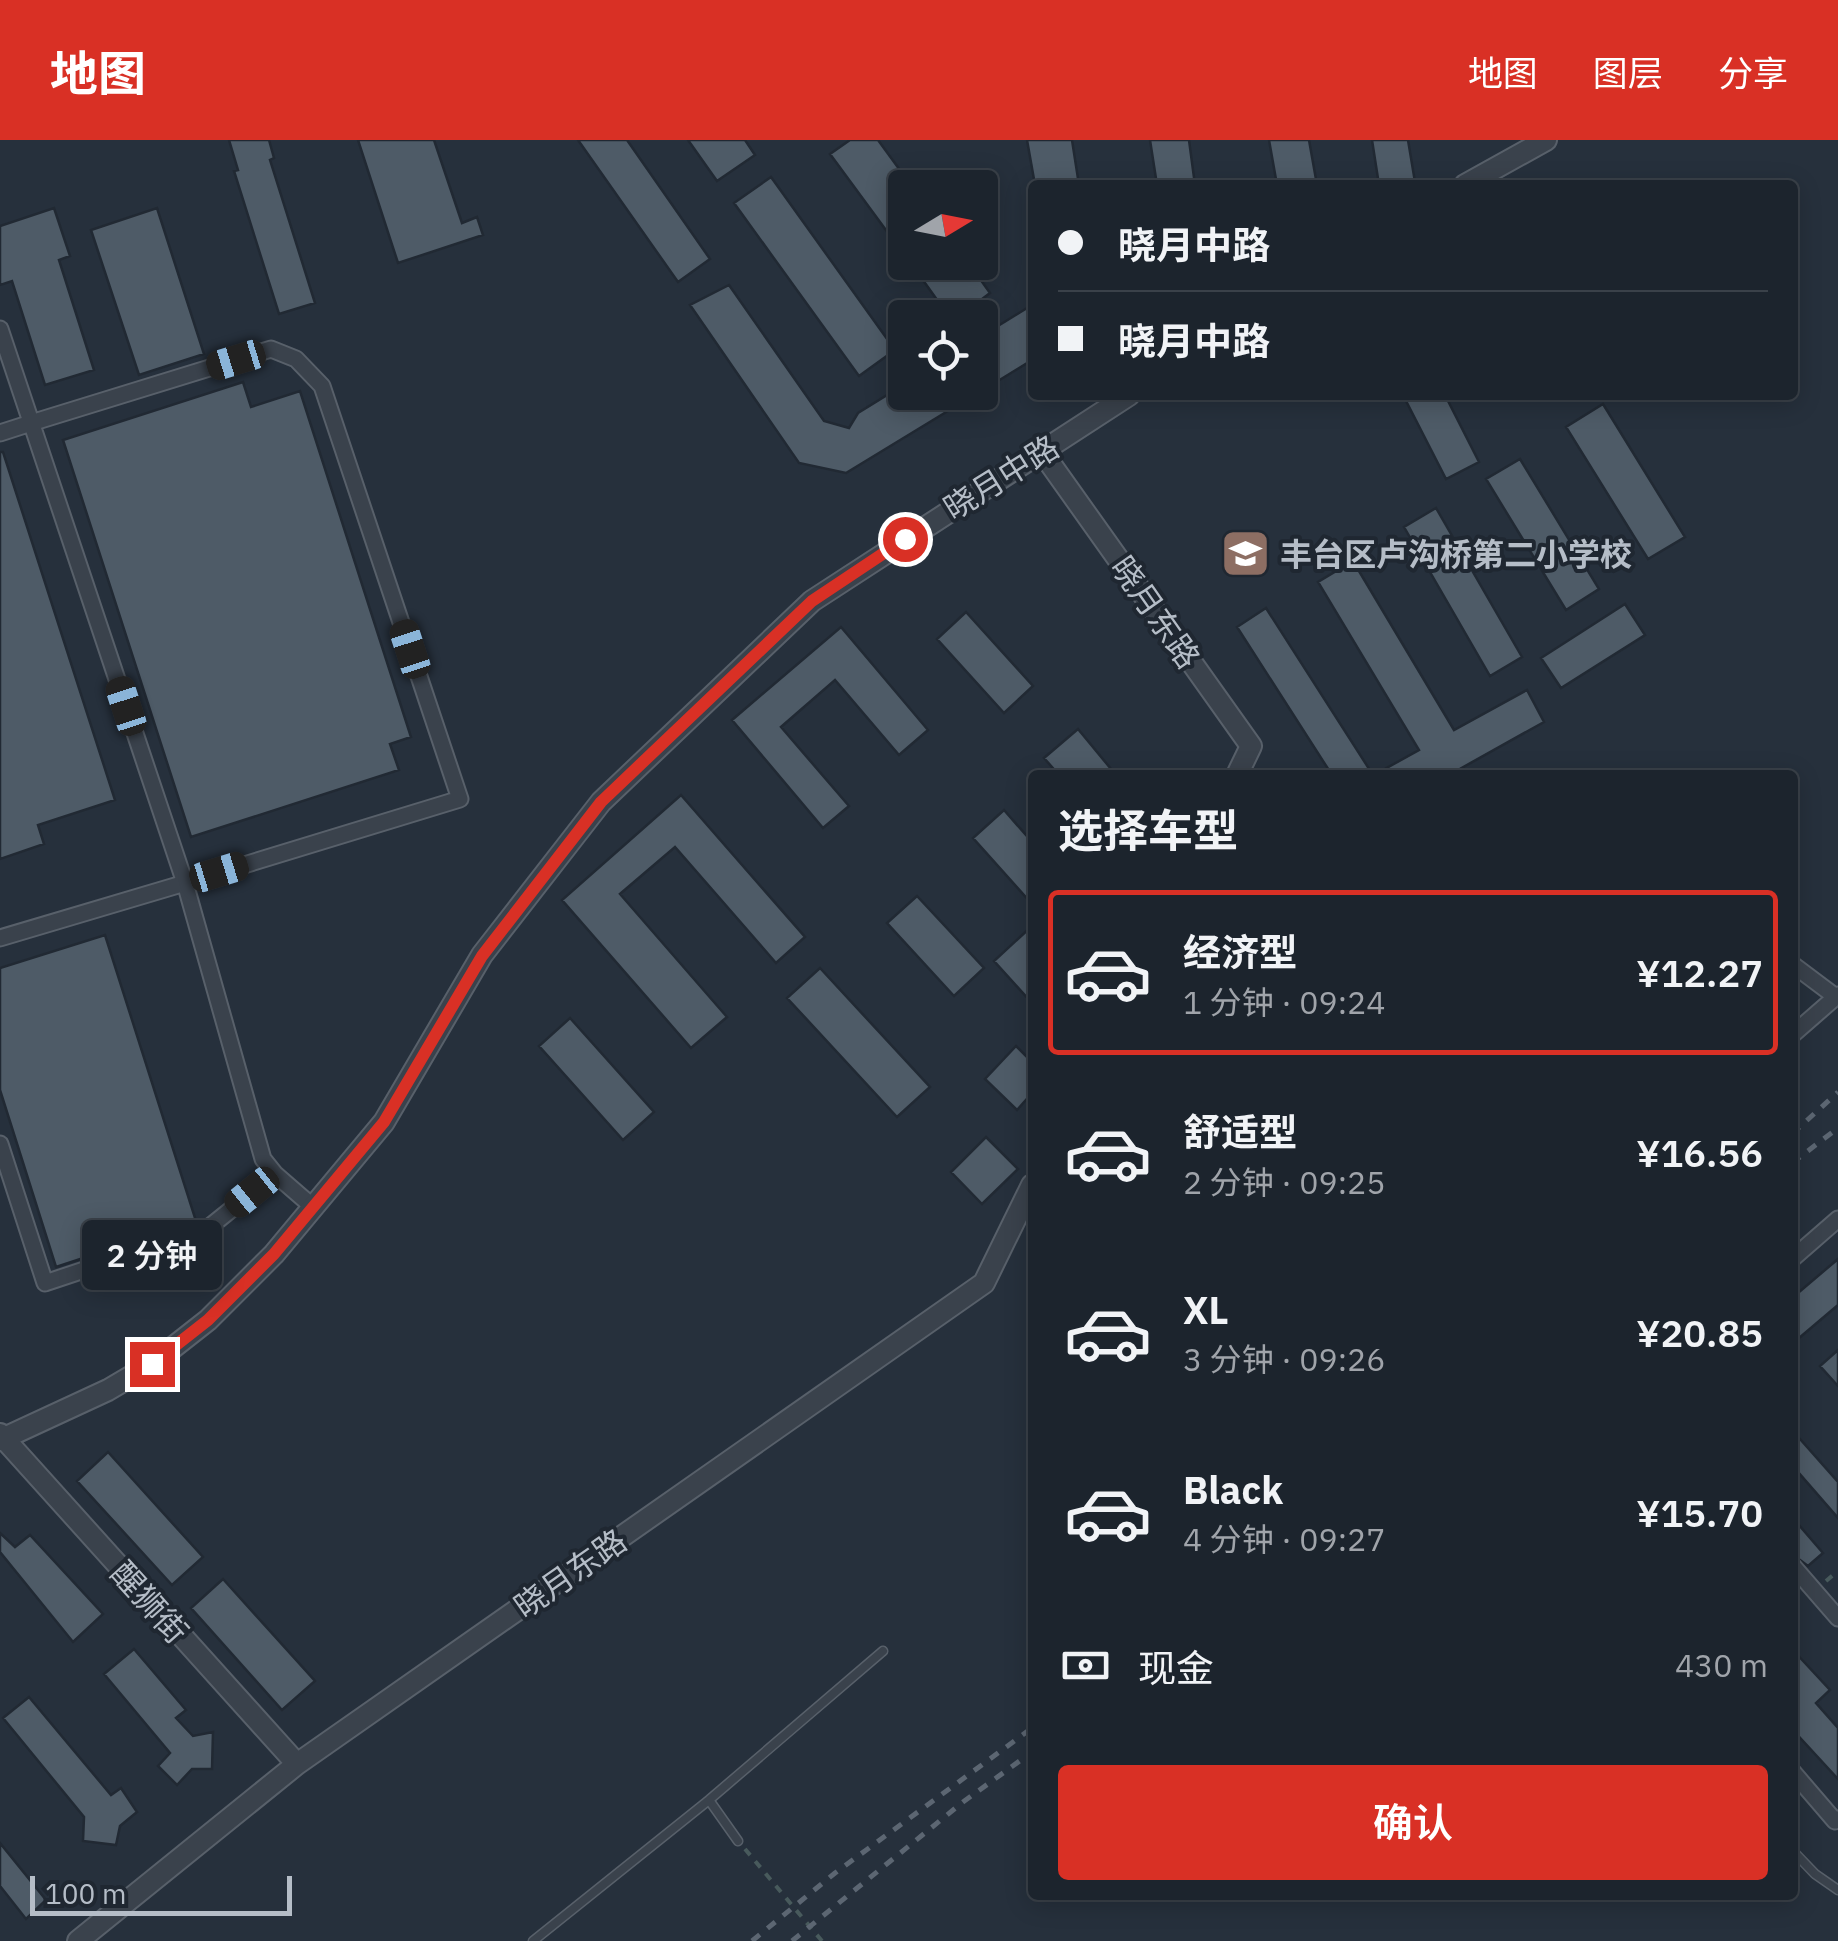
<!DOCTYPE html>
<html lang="zh">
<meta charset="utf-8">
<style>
:root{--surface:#1c242d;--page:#252c35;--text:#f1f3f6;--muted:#a0a4aa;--line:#3a4149;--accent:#d93025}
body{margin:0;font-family:"IBM Plex Sans","Noto Sans SC",sans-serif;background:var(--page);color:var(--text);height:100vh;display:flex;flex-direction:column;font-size:38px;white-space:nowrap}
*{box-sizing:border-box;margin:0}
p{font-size:32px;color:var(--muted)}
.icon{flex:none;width:55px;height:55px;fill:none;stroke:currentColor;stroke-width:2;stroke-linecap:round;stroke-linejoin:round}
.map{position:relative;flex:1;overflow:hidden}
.side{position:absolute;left:1028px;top:630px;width:770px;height:1130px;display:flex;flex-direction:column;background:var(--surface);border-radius:10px;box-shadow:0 5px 25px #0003,0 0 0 2px var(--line)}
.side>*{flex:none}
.hud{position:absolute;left:1028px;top:40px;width:770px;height:220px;border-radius:10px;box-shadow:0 5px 25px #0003,0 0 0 2px var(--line);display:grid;align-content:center;height:220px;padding:0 30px;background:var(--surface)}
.needle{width:65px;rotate:80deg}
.fabs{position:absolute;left:888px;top:30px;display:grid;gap:20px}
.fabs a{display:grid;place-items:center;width:110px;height:110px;border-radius:10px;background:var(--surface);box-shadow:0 5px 25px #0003,0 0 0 2px var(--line);font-size:50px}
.scale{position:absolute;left:30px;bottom:25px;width:262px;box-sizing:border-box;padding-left:10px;border:5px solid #b5bdc7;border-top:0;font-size:28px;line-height:35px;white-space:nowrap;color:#b5bdc7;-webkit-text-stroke:8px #1f2731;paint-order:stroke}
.end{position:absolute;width:45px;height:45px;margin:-22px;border:12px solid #d93025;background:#fff;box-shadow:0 0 0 5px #fff}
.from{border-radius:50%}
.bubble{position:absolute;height:70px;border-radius:10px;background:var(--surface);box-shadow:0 5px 25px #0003,0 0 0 2px var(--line);font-size:32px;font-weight:600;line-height:70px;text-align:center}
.car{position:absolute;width:30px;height:60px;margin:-30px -15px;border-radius:12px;box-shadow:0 0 8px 2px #0007;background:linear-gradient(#222 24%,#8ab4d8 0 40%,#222 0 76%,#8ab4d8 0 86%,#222 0)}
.hud b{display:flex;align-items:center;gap:35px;height:95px;font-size:38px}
.hud b+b{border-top:2px solid var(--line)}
.hud i{width:25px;height:25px;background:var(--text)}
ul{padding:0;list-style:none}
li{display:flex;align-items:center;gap:30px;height:165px;margin:0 20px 15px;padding:0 10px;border:5px solid transparent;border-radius:10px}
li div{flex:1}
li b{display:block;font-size:38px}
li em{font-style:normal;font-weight:600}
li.current{border-color:var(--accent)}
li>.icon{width:90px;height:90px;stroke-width:1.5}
h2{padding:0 30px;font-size:45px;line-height:120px}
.pay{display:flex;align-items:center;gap:25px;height:110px;padding:0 30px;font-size:38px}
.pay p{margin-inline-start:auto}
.action{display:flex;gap:20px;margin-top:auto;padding:20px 30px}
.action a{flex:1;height:115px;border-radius:10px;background:var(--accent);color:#fff;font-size:40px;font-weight:600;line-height:115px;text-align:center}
header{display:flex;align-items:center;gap:60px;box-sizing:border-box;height:140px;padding:0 50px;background:var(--accent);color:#fff}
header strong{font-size:48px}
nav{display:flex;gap:55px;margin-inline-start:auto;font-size:35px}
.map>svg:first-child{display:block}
.building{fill:#4e5b67;stroke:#212933;stroke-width:2.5}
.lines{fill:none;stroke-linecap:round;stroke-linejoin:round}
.service-casing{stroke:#58606a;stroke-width:11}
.minor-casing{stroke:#58606a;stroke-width:19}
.tertiary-casing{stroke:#58606a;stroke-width:24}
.path{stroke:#485a5c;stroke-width:4;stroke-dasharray:8 8;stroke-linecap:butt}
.service{stroke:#3a424c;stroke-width:8}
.minor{stroke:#3a424c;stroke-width:15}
.tertiary{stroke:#3a424c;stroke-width:20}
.rail{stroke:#5c6672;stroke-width:5;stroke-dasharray:10 10;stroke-linecap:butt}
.route{stroke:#d93025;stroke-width:12}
.labels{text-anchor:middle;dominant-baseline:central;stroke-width:8;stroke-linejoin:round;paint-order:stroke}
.street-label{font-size:32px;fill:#b5bdc7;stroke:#1f2731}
.poi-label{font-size:32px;font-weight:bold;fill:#b5bdc7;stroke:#1f2731;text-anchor:start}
</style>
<header>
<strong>地图</strong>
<nav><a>地图</a><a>图层</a><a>分享</a></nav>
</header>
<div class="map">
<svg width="1838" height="1801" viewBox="0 0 1838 1801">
<rect width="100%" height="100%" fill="#26303c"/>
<path class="building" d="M229,0H269L274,18L270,20L315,163L279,174L234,31L238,30Z
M358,0H434L462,83L477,77L483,95L398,123Z
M578,0H627L710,119L678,142Z
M688,0H745L755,15L717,41Z
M850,0H878L913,48H905V116L830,14Z
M1027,0H1072L1079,45H1035Z
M1150,0H1189L1195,45H1157Z
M1269,0H1309L1317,45H1277Z
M1372,0H1408L1415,42L1379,45Z
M771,37L895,210L859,236L734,63Z
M54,68L70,116L59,120L94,230L45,245L12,141L0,145V86Z
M157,68L204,214L139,235L91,90Z
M910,122H968L990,153L957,178H950Z
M729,145L824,281L849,288L858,273L905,244V252H979L846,333L799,323L690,165Z
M1032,165V220L980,252V197Z
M243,242L251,267L300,251L411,597L390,604L399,630L191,697L63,300Z
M1403,255H1445L1479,322L1446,339Z
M1603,264L1685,397L1648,419L1566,287Z
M0,312H3L115,660L38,685L44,704L0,719Z
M1520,319L1599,449L1566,470L1486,339Z
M1436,368L1522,517L1490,536L1404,387Z
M1353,421L1454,590L1527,550L1544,582L1449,635H1374L1419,610L1318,442Z
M1625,464L1645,495L1561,548L1541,518Z
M1266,468L1373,635H1332L1237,487Z
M966,472L1033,546L1004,573L937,499Z
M841,487L928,590L899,615L835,540L781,587L849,666L823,688L732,580Z
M1078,589L1116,635H1059L1044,618Z
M681,655L805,797L776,823L675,707L620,754L727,877L691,908L562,760Z
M1004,670L1032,702V764L973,698Z
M917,756L984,828L954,856L887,783Z
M1032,786V863L994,821Z
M105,795L196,1081L56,1127L0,950V828Z
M820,828L930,947L897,977L787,858Z
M570,878L654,972L623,1000L539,906Z
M1016,906L1032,922V953L1017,970L985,939Z
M986,997L1018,1029L982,1064L951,1032Z
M1838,1119V1165L1792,1204V1158Z
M1838,1210V1246L1820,1226Z
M1792,1290L1838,1342V1378L1792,1325Z
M108,1312L203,1417L172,1445L77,1341Z
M1792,1377L1823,1413L1808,1426L1792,1414Z
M0,1393L15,1407L30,1395L103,1474L73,1502L0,1412Z
M223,1439L315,1541L282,1570L191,1468Z
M134,1509L186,1570L176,1578L193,1596L213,1592L212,1629H192L177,1645L158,1626L170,1613L104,1534Z
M1792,1509L1830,1550L1816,1563L1838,1588V1639L1792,1589Z
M29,1557L111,1655L121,1648L137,1672L120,1686L116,1705L83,1701L84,1677L3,1578Z
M0,1703L46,1760L26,1779L0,1746Z"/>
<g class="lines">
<defs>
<path id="service" d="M709,1660L738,1701
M1792,1710L1815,1734L1838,1750
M533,1801L709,1660L883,1511"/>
<path id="minor" d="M0,189L185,743L460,659L322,246L296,219L271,209L31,283L0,293
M0,798L185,743L263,1019L275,1034
M1792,824L1836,857
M1792,895L1838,855
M0,1004L45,1143L207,1089L275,1034L313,1067
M1792,1119L1838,1079
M1792,1425L1838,1478
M1792,1631L1835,1681L1838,1679"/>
<path id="tertiary" d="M1465,45L1546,0
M1042,312L1251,606L1237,635
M0,1294L297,1624
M0,1300L108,1250L152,1224L208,1180L274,1114L384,982L482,815L601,662L812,461L1129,255
M78,1801L297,1624L984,1143L1032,1045"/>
</defs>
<use href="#service" class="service-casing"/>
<use href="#minor" class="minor-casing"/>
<use href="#tertiary" class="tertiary-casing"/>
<path class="path" d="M1826,1441L1838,1431
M745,1709L822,1801"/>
<use href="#service" class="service"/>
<use href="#minor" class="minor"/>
<use href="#tertiary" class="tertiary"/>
<path class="rail" d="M1792,994L1838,952
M1792,1023L1838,988
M752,1801L835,1733L1032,1588
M792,1801L963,1662L1032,1612"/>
</g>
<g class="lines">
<path class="route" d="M152,1224L208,1180L274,1114L384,982L482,816L601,662L812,461L905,399"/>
</g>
<defs>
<symbol id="school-square" viewBox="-11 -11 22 22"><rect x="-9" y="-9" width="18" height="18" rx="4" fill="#8d6e63" stroke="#1f2731"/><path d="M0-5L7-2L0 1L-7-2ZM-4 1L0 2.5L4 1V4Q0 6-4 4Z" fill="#fff"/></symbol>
</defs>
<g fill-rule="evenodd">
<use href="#school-square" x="1218" y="386" width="55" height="55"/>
</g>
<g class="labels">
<g class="street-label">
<text transform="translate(1001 337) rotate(-32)">晓月中路</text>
<text transform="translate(1156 472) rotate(55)">晓月东路</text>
<text transform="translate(570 1433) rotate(-35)">晓月东路</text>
<text transform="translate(150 1462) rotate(48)">醒狮街</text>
</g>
<g class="poi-label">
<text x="1280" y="414">丰台区卢沟桥第二小学校</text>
</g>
</g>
</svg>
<div class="fabs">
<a><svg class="needle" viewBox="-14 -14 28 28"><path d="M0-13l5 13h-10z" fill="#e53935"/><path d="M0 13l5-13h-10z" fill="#a0a4aa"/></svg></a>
<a><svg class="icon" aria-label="locate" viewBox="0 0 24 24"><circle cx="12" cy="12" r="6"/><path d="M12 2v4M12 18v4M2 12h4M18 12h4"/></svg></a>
</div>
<div class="scale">100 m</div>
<i class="end from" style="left:905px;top:399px"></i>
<i class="end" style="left:152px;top:1224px"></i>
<div class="bubble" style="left:82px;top:1080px;width:140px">2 分钟</div>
<i class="car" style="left:236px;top:220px;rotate:253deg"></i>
<i class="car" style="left:410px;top:509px;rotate:342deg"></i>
<i class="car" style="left:126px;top:566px;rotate:342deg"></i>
<i class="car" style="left:219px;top:732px;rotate:73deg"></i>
<i class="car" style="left:252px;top:1052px;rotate:231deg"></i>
<div class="hud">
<b><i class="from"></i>晓月中路</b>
<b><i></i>晓月中路</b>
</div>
<section class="side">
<h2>选择车型</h2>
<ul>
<li class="current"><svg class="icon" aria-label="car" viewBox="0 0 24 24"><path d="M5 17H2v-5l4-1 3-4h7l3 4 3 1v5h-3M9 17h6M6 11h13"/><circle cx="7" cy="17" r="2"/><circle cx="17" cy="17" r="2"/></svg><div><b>经济型</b><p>1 分钟 · 09:24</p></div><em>¥12.27</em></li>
<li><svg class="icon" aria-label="car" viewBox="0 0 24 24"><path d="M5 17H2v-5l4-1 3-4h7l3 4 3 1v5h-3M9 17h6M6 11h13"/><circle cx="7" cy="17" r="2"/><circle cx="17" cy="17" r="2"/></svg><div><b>舒适型</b><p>2 分钟 · 09:25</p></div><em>¥16.56</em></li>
<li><svg class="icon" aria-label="car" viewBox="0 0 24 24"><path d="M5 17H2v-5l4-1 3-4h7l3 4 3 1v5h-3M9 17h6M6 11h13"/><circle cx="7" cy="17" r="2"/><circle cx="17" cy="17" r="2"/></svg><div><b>XL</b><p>3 分钟 · 09:26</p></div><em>¥20.85</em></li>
<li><svg class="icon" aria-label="car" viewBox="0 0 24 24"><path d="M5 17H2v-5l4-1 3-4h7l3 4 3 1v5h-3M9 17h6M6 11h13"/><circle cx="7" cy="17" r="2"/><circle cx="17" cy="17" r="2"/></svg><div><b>Black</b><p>4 分钟 · 09:27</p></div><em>¥15.70</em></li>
</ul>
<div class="pay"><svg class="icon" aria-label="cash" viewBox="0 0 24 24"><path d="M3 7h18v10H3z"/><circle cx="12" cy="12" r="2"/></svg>现金<p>430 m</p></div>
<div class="action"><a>确认</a></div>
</section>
</div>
